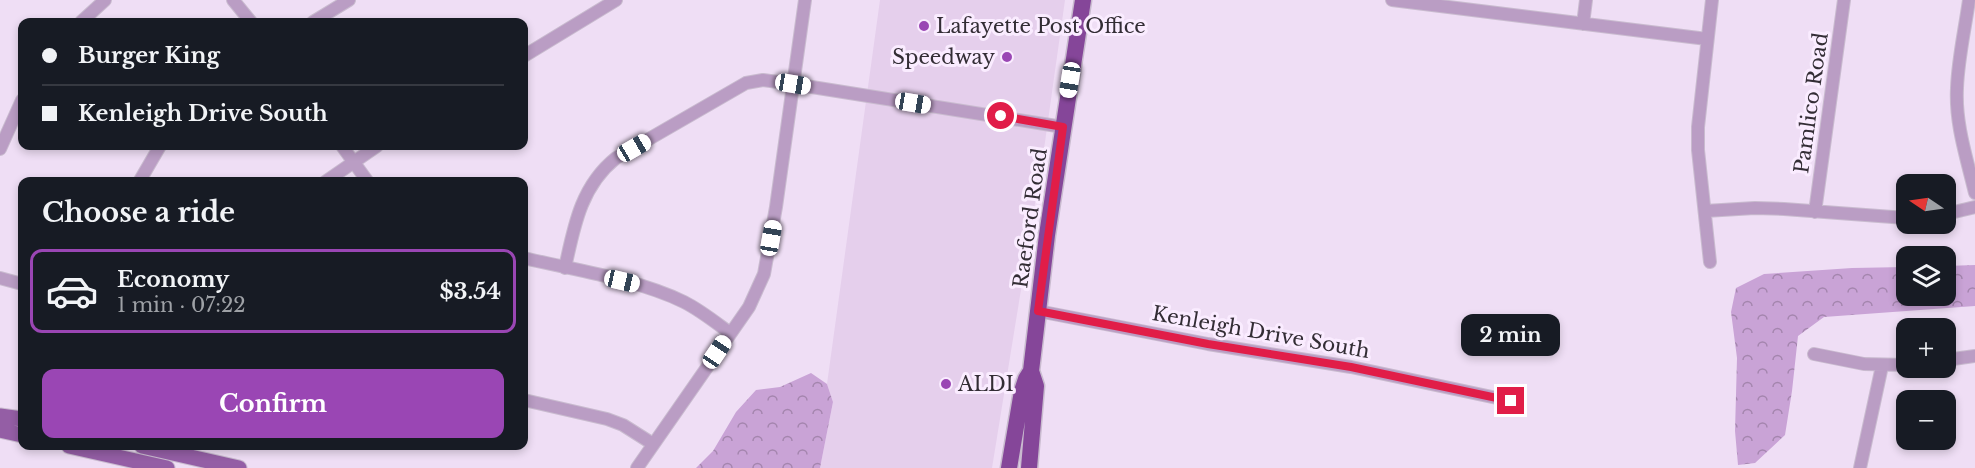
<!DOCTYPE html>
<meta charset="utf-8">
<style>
:root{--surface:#171b24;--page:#20242c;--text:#f1f3f6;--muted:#9ea1a6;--line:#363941;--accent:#9a46b4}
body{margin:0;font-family:"Libre Baskerville",serif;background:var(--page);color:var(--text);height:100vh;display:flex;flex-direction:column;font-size:22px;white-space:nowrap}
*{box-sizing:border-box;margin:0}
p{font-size:20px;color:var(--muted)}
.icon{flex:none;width:33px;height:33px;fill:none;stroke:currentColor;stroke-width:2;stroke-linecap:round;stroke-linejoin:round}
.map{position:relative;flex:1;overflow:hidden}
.side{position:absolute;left:18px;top:177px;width:510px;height:273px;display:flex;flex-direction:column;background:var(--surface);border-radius:12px;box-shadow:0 3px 9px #0003}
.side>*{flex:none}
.hud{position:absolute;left:18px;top:18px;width:510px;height:132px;border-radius:12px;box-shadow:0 3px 9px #0003;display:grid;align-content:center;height:132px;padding:0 24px;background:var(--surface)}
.needle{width:39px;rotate:283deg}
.controls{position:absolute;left:1896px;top:174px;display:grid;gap:12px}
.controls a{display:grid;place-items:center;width:60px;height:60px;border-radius:12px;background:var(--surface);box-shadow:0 3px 9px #0003;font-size:30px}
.end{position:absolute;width:27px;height:27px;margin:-14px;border:8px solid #e11d48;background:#fff;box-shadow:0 0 0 3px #fff}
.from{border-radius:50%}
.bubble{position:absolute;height:42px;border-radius:12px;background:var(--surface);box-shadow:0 3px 9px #0003;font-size:20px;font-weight:800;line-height:42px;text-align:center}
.car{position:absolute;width:18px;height:36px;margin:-18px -9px;border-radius:8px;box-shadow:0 0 4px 2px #0007;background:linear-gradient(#fff 24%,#345 0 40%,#fff 0 76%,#345 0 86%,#fff 0)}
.hud b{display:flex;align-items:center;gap:21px;height:57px;font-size:22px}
.hud b+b{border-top:2px solid var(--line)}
.hud i{width:15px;height:15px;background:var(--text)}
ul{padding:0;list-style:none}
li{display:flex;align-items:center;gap:18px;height:84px;margin:0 12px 9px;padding:0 12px;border:3px solid transparent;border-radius:12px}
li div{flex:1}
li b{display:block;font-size:22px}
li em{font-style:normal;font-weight:800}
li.current{border-color:var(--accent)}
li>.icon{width:54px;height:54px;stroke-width:1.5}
h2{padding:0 24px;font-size:27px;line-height:72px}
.button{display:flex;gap:12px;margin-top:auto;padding:12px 24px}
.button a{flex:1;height:69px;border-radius:12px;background:var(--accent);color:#fff;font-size:24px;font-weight:800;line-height:69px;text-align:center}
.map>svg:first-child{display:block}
.built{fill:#e5cfec}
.forest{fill:url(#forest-crowns)}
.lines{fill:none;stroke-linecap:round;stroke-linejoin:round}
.minor-casing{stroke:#c9bbcf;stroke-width:14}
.major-casing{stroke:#c9bbcf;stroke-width:17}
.highway-casing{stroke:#c9bbcf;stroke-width:19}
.minor{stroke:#ba9dc4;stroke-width:12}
.major{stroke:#945ea5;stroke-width:15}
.highway{stroke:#854699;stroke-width:16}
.route{stroke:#e11d48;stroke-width:8}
.poi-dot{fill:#9a46b4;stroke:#faecff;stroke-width:2}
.labels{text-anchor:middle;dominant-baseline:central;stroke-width:6;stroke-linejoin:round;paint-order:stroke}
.poi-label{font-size:20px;fill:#332d35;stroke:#faecff;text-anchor:start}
.street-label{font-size:20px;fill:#332d35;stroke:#faecff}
</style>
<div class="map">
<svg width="1975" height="468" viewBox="0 0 1975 468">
<defs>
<pattern id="forest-crowns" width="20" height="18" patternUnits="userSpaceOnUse" patternTransform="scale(1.5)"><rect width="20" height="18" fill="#c9a3d6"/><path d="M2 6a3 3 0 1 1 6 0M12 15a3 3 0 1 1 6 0" fill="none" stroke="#a485ae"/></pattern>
</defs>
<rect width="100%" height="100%" fill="#efdef5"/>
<path class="built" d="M880,0H1065L1045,142L992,468H820L833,402L827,384Z"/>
<path class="forest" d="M1975,265V306L1824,317L1798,336L1792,391L1785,435L1755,463L1738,465L1735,431L1737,358L1731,312L1736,288L1764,274L1852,268L1906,267V296H1946V266Z
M811,373L827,384L833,402L820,468H696L713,451L736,412L756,390L780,387Z"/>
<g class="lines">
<defs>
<path id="minor" d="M233,0L251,22
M1392,0L1707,39
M1969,0C1965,29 1958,59 1957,88C1955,124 1967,159 1975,193
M81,22L105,0
M313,22L349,0
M1583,24L1586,0
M524,56L616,0
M342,146L368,182
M0,149L22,100
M139,182L160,146
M325,182L377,146
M1705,211L1755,208L1784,209L1906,218
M1815,212L1844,0
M1946,214L1975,207
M524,258C574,270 637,279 684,302C700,310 715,322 730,333
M1710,262L1698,150V127L1712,0
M565,268C574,226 581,186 616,158L746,83L763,80L793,84L1063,127
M0,278L22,284
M1038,311L1208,344L1351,367L1511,401
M1814,354L1864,364L1906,365
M1946,360L1975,356
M524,400L607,419L623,425L653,444
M637,468L749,307L764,274L776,207L805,0
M1860,468L1882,366"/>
<path id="major" d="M0,416L22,419
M0,430L22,435
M69,446L167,468
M142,446L239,468"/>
<path id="highway" d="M1009,468L1022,391L1026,379L1031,371
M1029,468L1036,386L1031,371L1047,235L1083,0"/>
</defs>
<use href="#minor" class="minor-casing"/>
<use href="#major" class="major-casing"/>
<use href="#highway" class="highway-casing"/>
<use href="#minor" class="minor"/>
<use href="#major" class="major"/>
<use href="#highway" class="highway"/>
</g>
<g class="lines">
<path class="route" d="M1001,116L1063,127L1038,311L1208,344L1351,367L1511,401"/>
</g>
<g class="poi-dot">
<circle cx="924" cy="26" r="6"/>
<circle cx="1007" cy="57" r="6"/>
<circle cx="946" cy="384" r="6"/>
</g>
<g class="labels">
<g class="poi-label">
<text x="936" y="26">Lafayette Post Office</text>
<text x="995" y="57" text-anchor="end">Speedway</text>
<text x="958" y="384">ALDI</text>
</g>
<g class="street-label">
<text transform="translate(1811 103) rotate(-82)">Pamlico Road</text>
<text transform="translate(1030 218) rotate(-82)">Raeford Road</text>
<text transform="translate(1261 332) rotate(10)">Kenleigh Drive South</text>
</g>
</g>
</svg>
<div class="controls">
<a><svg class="needle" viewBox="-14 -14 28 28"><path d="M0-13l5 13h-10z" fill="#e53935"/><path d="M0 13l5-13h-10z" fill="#9ea1a6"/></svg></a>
<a><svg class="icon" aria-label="layers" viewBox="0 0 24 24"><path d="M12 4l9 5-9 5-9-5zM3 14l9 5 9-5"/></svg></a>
<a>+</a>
<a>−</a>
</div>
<i class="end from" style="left:1001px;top:116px"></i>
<i class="end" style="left:1511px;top:401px"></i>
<div class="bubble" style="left:1461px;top:314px;width:99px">2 min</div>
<i class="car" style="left:1070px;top:80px;rotate:189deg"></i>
<i class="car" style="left:793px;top:84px;rotate:99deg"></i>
<i class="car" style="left:913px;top:103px;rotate:99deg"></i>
<i class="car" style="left:634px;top:148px;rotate:60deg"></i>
<i class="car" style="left:771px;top:238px;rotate:10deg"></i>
<i class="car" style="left:622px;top:281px;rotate:103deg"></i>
<i class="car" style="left:717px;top:352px;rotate:34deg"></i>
<div class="hud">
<b><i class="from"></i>Burger King</b>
<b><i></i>Kenleigh Drive South</b>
</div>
<section class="side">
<h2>Choose a ride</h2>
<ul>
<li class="current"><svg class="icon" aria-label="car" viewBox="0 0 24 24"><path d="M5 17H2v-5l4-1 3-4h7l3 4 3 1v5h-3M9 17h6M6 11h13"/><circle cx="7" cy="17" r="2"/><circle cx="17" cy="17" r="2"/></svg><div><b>Economy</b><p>1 min · 07:22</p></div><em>$3.54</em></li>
</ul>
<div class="button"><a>Confirm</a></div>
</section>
</div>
